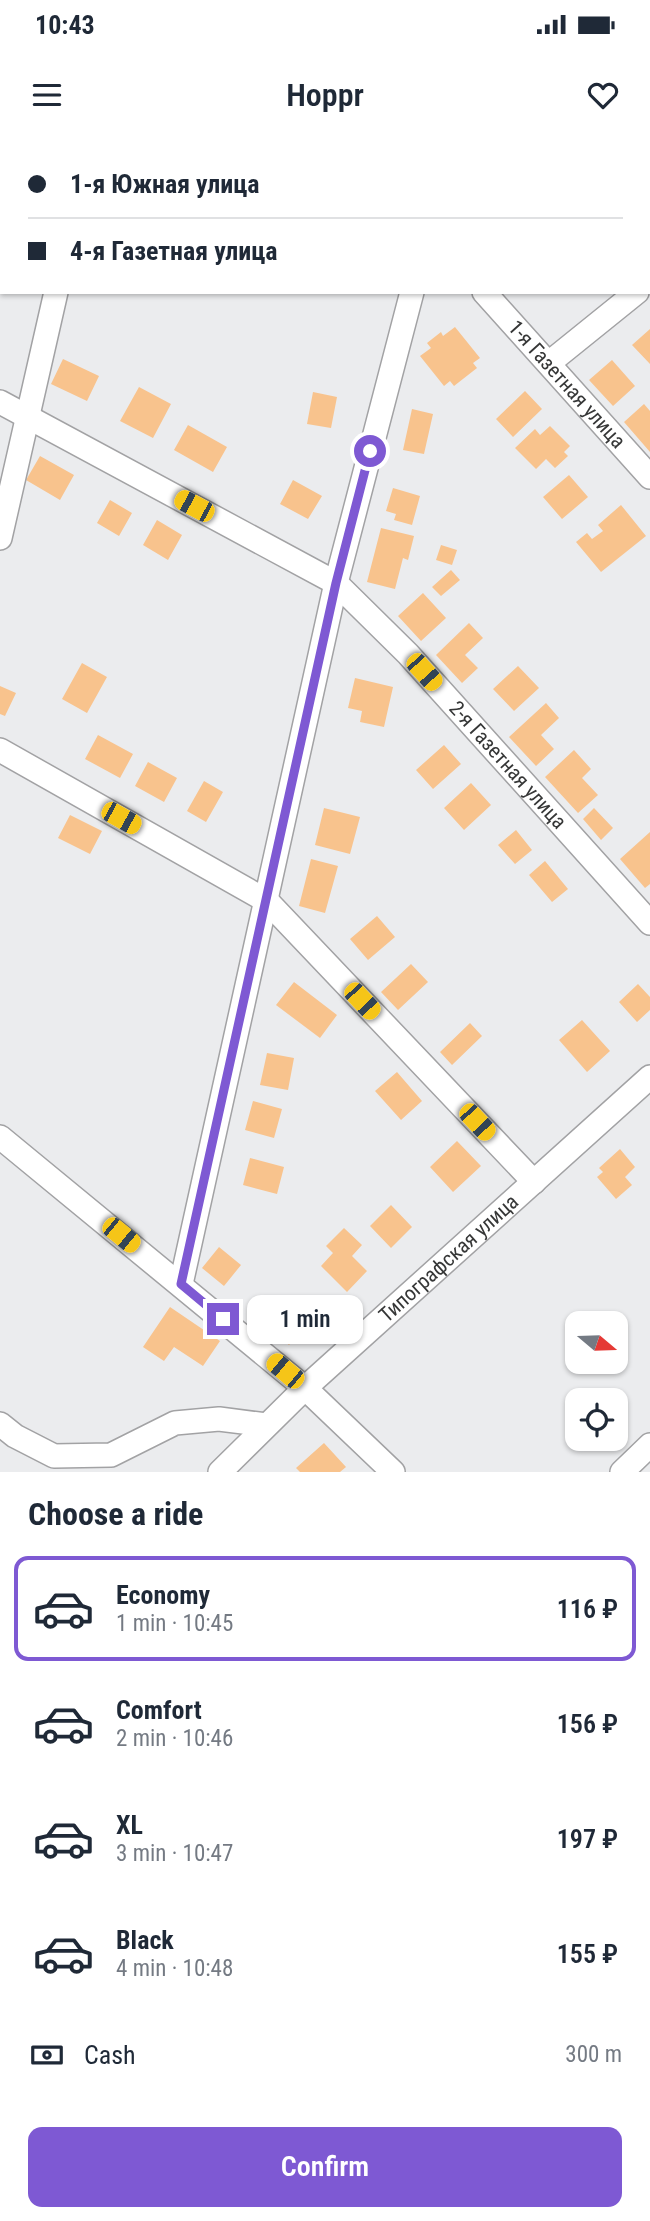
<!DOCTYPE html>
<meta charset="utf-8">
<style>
:root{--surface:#fff;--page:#f2f2f3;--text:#1f2937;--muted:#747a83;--line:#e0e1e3;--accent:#7e59d3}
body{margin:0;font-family:"Roboto Condensed",sans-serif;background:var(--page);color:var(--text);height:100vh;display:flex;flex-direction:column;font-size:26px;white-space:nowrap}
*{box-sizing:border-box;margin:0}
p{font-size:23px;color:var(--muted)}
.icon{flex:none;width:38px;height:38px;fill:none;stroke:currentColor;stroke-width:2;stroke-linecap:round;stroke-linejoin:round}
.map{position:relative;height:1332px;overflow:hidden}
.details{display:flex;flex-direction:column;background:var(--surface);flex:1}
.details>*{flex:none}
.guide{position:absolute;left:0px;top:0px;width:651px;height:154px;box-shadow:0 2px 5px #0004;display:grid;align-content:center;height:154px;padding:0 28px;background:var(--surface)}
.needle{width:46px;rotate:109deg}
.controls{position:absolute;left:565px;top:1171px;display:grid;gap:14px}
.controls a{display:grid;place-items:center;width:63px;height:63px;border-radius:14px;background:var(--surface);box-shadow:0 2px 5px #0004;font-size:35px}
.end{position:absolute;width:32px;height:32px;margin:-16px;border:9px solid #7e59d3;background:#fff;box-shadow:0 0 0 4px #fff}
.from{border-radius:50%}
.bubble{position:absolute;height:49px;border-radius:14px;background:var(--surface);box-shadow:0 2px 5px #0004;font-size:23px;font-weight:600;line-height:49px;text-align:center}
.car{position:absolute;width:21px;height:42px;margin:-21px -10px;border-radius:9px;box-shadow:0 0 5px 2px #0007;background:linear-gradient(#f5c518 24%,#345 0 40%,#f5c518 0 76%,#345 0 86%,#f5c518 0)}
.guide b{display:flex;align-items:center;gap:24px;height:66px;font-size:26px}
.guide b+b{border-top:2px solid var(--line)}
.guide i{width:18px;height:18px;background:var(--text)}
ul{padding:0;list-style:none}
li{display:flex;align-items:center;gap:21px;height:105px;margin:0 14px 10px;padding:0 14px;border:4px solid transparent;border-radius:14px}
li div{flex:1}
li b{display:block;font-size:26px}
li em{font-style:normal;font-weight:600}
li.current{border-color:var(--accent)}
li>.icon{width:63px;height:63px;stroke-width:1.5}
h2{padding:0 28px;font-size:32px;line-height:84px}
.pay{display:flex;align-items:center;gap:18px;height:77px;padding:0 28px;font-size:26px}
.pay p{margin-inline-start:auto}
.cta{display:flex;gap:14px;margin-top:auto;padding:14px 28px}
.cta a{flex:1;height:80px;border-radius:14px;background:var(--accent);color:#fff;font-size:28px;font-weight:600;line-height:80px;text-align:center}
.status{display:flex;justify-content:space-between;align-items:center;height:49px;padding:0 35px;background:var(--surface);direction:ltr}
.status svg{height:19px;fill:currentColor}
header{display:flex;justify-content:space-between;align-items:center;height:91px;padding:0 28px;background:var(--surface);font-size:32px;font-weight:600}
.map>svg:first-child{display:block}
.building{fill:#f8c38d}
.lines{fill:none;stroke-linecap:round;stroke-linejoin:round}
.minor-casing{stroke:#a2a2a4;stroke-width:26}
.minor{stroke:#fff;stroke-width:23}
.route{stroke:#7e59d3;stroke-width:9}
.labels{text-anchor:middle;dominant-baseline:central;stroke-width:7;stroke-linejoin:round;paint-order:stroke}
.street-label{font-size:21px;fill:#363737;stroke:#ebecee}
</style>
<div class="status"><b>10:43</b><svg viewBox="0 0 49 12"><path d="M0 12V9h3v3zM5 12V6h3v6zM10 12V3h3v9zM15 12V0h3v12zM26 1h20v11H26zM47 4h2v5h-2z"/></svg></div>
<header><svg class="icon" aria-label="menu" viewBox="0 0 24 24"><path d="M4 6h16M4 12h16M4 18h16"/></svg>Hoppr<svg class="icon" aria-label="heart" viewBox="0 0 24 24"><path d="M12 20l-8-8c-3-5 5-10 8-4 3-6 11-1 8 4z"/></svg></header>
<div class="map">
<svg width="650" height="1332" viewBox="0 0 650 1332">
<rect width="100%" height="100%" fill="#ebecee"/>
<path class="building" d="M455,187L480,218L473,223L477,228L454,246L450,241L444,246L420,216L431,208L427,203L441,192L443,196Z
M650,189V224L632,205Z
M63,219L99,236L87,261L51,244Z
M612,220L635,246L613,266L589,240Z
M139,247L171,264L153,298L120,281Z
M525,251L542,269L513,297L496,279Z
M313,252L337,257L331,288L307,284Z
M644,264L650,271V312L624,282Z
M412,269L433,274L424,314L403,310Z
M188,285L227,307L213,332L174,310Z
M550,286L570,306L564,312L568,316L555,328L546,319L536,329L515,308L535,289L540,295Z
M40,316L74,335L60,360L26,340Z
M569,335L588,357L562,379L543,357Z
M293,340L322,356L308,379L280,364Z
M393,348L420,356L412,385L394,380L396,374L386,371Z
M110,360L132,373L119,396L97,383Z
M621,365L646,396L601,432L576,402L587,393L592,399L603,391L598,385Z
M157,380L182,395L168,420L143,405Z
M381,388L414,396L408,420L403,418L395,449L367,442Z
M441,405L457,410L452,425L436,420Z
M451,430L460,440L441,456L432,447Z
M423,453L446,478L421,501L398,476Z
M469,483L483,498L465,515L478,528L462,543L436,515Z
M82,523L107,537L87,573L62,559Z
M518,526L539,548L514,571L493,549Z
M355,538L393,547L384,587L360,582L362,571L348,568Z
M0,546L16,553L5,576L0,574Z
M546,563L559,578L541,595L554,609L536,626L509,597Z
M98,595L133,614L120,638L85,619Z
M444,605L461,624L433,649L416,630Z
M574,610L591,629L582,638L598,655L578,673L545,637Z
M148,622L177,638L164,662L135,646Z
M204,641L223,652L206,682L187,671Z
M471,643L491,665L464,690L444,668Z
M324,668L360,677L350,714L315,705Z
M594,668L613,688L601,700L583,679Z
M70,675L102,691L90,714L58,698Z
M516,690L532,710L515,724L498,705Z
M650,692V744L645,748L620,719Z
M311,719L338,726L325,773L299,766Z
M545,721L568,749L552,762L529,735Z
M377,776L395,797L368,820L350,799Z
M411,824L428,842L398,870L381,852Z
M294,842L337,875L320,898L276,865Z
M638,844L650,857V870L637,882L619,862Z
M582,880L610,911L587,932L559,900Z
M470,883L482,896L452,925L440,912Z
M267,913L294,918L288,950L260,945Z
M397,932L422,961L401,980L375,951Z
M253,961L282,969L274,998L245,990Z
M457,1001L481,1026L453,1052L430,1027Z
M620,1009L635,1027L625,1037L632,1045L616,1059L597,1037L603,1032L599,1028Z
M250,1018L284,1027L277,1054L243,1045Z
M391,1065L412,1087L391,1108L370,1086Z
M344,1088L362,1105L352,1116L367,1131L347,1152L321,1126L333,1113L326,1106Z
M219,1107L241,1125L224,1146L202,1128Z
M297,1160L315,1176L289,1205L271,1188Z
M170,1167L220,1201L203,1226L174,1207L164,1221L143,1207Z
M324,1303L346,1327L340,1332H300L296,1328Z"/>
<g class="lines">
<defs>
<g id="minor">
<path d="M330,0L333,2"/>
<path d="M88,2L89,0"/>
<path d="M457,2L458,0"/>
<path id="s1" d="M484,152L650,337"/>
<path d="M549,223L637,152"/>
<path id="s2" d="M0,262L336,443L408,514L650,783"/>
<path d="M0,398L56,152"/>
<path d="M0,610L267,761L534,1042"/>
<path d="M0,997L305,1248L393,1332"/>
<path d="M181,1144L336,443L412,152"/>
<path d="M0,1284L15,1296L54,1316L111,1315L175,1283L219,1279L266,1285"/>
<path id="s3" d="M220,1332L305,1248L650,937"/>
<path d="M622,1332L650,1305"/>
</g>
</defs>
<use href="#minor" class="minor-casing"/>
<use href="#minor" class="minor"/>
</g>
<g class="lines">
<path class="route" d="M223,1179L181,1144L336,443L370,311"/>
</g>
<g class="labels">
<g class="street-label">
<text stroke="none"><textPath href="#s1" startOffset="124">1-я Газетная улица</textPath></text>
<text stroke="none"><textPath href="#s2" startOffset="632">2-я Газетная улица</textPath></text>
<text stroke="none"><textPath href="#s3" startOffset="313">Типографская улица</textPath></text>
</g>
</g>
</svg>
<div class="controls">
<a><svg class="needle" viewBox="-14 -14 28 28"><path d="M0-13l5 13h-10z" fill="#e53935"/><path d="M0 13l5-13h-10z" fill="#747a83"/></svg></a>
<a><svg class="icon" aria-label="locate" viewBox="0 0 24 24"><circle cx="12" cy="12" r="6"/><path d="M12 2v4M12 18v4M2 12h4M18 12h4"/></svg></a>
</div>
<i class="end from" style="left:370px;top:311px"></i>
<i class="end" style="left:223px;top:1179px"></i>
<div class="bubble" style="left:247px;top:1155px;width:116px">1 min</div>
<i class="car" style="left:194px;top:366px;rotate:298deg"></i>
<i class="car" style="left:424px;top:532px;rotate:138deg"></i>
<i class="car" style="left:121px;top:678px;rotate:119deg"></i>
<i class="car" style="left:362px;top:861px;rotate:137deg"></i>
<i class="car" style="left:477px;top:982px;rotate:137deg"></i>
<i class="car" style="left:121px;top:1095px;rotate:129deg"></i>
<i class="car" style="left:285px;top:1231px;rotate:310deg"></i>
<div class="guide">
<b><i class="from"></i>1-я Южная улица</b>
<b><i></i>4-я Газетная улица</b>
</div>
</div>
<section class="details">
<h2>Choose a ride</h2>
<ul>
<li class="current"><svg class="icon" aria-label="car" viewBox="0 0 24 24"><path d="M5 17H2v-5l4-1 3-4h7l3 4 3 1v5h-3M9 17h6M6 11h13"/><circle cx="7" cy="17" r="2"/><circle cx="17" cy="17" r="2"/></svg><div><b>Economy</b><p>1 min · 10:45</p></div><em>116 ₽</em></li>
<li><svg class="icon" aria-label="car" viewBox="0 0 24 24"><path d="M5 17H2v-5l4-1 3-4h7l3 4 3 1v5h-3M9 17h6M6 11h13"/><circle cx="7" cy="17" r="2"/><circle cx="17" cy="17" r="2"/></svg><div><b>Comfort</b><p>2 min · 10:46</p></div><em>156 ₽</em></li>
<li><svg class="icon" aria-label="car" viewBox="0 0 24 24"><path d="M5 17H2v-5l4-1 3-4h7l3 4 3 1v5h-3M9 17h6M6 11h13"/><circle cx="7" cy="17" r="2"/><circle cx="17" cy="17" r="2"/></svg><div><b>XL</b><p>3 min · 10:47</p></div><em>197 ₽</em></li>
<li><svg class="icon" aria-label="car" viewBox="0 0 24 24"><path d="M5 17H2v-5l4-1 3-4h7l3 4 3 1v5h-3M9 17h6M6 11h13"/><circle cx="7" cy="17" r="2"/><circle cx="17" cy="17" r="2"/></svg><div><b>Black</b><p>4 min · 10:48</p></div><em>155 ₽</em></li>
</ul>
<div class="pay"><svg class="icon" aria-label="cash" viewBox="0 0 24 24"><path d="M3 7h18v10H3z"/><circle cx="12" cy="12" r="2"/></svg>Cash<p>300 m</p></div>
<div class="cta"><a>Confirm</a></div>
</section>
